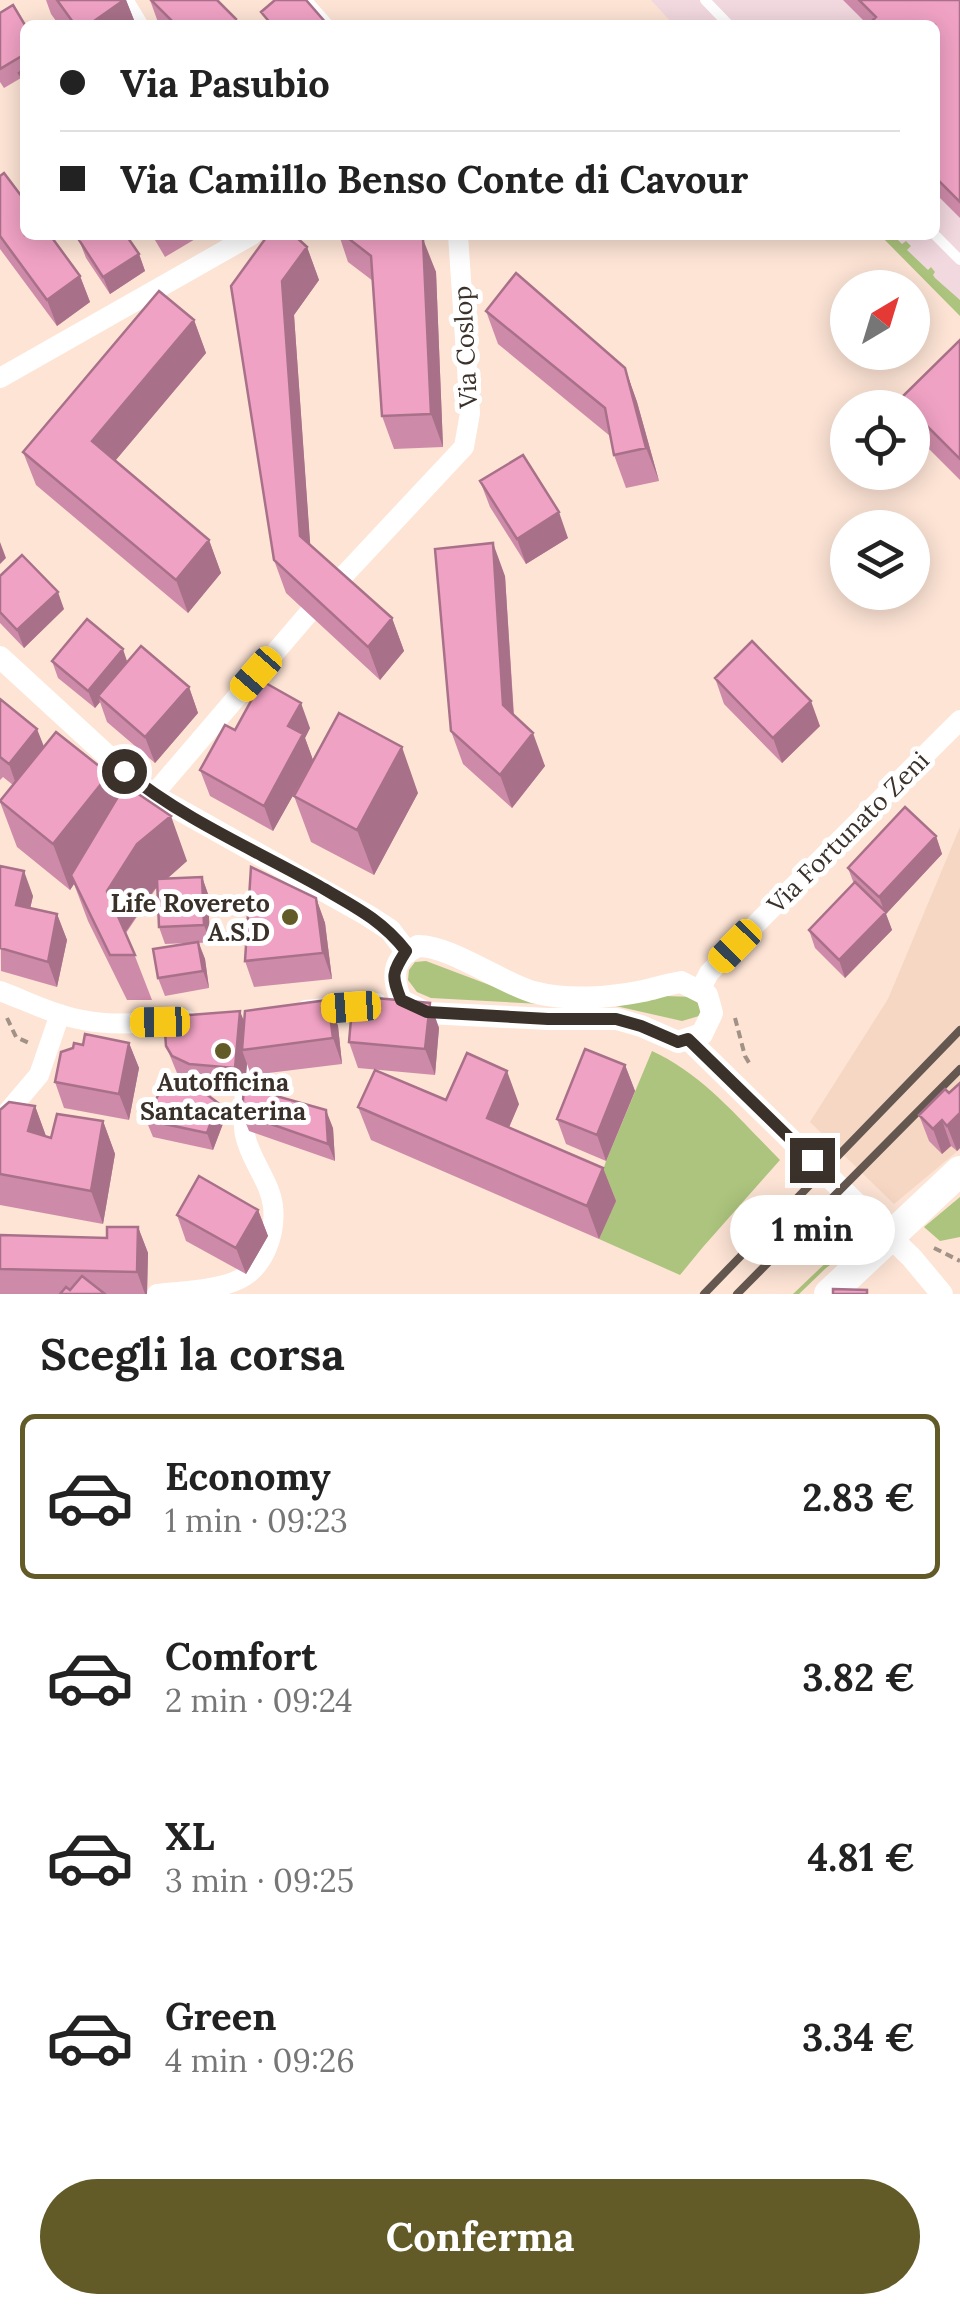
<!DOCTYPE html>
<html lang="it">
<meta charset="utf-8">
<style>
:root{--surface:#fff;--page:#f6f6f6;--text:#222;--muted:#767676;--line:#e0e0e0;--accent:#625b27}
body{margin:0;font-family:Lora,serif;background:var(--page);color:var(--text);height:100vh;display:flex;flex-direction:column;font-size:38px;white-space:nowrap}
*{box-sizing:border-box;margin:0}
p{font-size:32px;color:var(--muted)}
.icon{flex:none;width:55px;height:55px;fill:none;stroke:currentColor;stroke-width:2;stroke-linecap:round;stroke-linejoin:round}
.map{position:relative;height:1294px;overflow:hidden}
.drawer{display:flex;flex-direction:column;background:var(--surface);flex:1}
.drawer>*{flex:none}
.guide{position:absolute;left:20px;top:20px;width:920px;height:220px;border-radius:15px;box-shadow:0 5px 25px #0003;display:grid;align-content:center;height:220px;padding:0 40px;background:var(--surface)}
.needle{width:65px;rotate:38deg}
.tools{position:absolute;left:830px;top:270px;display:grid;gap:20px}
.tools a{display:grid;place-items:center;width:100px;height:100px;border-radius:50%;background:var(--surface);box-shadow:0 5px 25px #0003;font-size:50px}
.end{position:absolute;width:45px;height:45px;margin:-22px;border:12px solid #3a312b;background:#fff;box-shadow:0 0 0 5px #fff}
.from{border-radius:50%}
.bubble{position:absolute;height:70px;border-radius:35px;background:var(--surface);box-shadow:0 5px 25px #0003;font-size:32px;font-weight:700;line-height:70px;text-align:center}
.car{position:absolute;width:30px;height:60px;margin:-30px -15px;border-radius:12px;box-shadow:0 0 8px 2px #0007;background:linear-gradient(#f5c518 24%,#345 0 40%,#f5c518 0 76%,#345 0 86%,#f5c518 0)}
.guide b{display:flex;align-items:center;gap:35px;height:95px;font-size:38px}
.guide b+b{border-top:2px solid var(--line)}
.guide i{width:25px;height:25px;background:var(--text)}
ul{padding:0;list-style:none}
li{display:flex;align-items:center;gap:30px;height:165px;margin:0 20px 15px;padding:0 20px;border:5px solid transparent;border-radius:15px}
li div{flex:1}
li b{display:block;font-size:38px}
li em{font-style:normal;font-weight:700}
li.on{border-color:var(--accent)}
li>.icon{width:90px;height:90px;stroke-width:1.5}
h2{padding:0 40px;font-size:45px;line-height:120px}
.primary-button{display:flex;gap:20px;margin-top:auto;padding:20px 40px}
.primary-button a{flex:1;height:115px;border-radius:60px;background:var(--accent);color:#fff;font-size:40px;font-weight:700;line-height:115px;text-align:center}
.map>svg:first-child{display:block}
.built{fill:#f6d7c4}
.industrial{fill:#f2d8df}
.green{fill:#acc47d}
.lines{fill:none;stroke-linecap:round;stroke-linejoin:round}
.path{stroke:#a29186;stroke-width:4;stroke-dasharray:8 5;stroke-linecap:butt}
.service{stroke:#fff;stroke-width:10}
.minor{stroke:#fff;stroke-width:20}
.tertiary{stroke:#fff;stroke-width:22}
.primary{stroke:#fff;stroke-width:30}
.rail{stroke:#64574f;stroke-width:8}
.wall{fill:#ce8ba9}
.shaded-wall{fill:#a87189}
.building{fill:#f0a2c4;stroke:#a87189;stroke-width:2.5}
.route{stroke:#3a312b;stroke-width:12}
.poi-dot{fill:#625b27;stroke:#fff;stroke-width:4}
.labels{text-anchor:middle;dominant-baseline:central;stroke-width:10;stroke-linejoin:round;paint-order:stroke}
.street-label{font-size:25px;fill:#3a312b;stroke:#fff}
.poi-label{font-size:25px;font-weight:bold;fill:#3a312b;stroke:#fff;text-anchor:end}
</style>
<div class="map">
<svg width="960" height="1294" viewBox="0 0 960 1294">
<rect width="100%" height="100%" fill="#fde4d5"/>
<path class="built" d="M960,827V1149L894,1204L810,1122L888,999Z"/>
<path class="industrial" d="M651,0H960V316L880,235H935V25H674Z"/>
<path class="green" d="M880,235H893L902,244L906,241L911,246L907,250L928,270L931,267L935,272L933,275L935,278L960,300V316Z
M426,961L540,1004L431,998L417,992L408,980L409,970L415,962Z
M665,996L694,997L702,1010L699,1016L682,1021L607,1004Z
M652,1051C703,1074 741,1121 780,1160L703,1247L680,1275L599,1239L615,1201L596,1193L606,1161Z
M960,1197V1237L940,1241L924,1227Z
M856,1234L863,1241L826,1268L799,1294H793Z"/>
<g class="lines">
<path class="path" d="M7,1018L16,1037L29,1043
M735,1018L745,1056L751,1066
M934,1248L960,1261"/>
<path class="service" d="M307,0L329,25
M705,0L729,25
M935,235L960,260"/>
<path class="minor" d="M123,0L138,25
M0,378L252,235
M333,587L464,447L470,413L458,235
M153,795L308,614
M700,990L709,973L762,918L960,720
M0,991C27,1001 54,1015 83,1020C116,1027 154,1022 187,1020
M306,1010L377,1003
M0,1121L39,1075L60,1014
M157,1294C181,1291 219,1290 240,1279C265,1266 276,1233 273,1206C270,1181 250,1160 245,1135C240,1111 249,1069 251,1043"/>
<path class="tertiary" d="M0,657L124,771L153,795L367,915L390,930L406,951
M418,946C448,945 500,982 533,992C567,1001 609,998 643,991C656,988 668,984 681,982L707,995L712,1013L702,1034L678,1042L641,1026L617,1019H548L427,1013L401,1000C391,976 392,958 418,946Z
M688,1039L912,1258L942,1294"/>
<path class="primary" d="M829,1294L960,1171"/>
<path class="rail" d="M704,1294L960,1030
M737,1294L960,1069"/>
</g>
<path class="wall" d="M46,0H126L136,25H59L51,14Z
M150,0H217L238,25H159Z
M843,0H960V218L935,193V25H868Z
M0,13L25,25V89L21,78L4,88L0,82Z
M0,176L80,276L90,302L57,326L0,249Z
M152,235H202L165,257Z
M339,235H419L436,272L443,447L394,449L382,416L373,281L348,262Z
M79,240L139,254L145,271L110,294L86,258Z
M307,247L319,280L294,315L310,545L392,618L404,651L380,680L286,593L274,560L231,286Z
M486,311L625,368L637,402L659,481L626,488L614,455L610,436L498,344Z
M194,320L206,353L115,461L209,540L221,573L188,613L36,485L23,452Z
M960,340V480L912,432V408H903L900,399Z
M480,481L568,538L526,564L490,507Z
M0,576L64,609L24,648L0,623Z
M505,576L514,715L545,766L512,808L463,764L451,731Z
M52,661L127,662L189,687L198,713L155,763L107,722L100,702L95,708L58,678Z
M715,678L820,726L782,763L724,704Z
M0,699L44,747L117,798L187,861L167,879L202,877L208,894L210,942L199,943L205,959L209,988L165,996L158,978L189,943L165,944L159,927L157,887L126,933L152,1000H127L88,921L74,884L70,890L17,847L0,802L13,785L3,777L0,780Z
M310,728L305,738L313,760L273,831L210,796L200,770L235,730Z
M418,793L374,875L311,842L294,796Z
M936,836L942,854L886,914L892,930L845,978L815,948L809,930L854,884L848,868Z
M0,866L33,896L30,908L57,914L67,940L57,987L1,971Z
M316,898L325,923L332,979L254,987L245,961Z
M328,1000L338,1026L342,1064L251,1075L247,1064L245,1087L333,1128L335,1161L249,1131L242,1114L243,1094L200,1090L218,1103L224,1121L213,1150L153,1137L146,1120L179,1078L166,1046L244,1020Z
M430,1003L439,1028L435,1075L358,1068L349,1042Z
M129,1043L139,1068L129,1120L64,1108L55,1082L83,1045Z
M625,1065L635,1091L606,1161L566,1144L557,1119Z
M960,1083V1148L957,1151L951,1146L942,1154L929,1141L919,1115L949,1093Z
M446,1100L519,1104L509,1127L603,1168L616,1201L599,1239L371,1140L358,1107Z
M35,1106L46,1136L51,1138L103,1121L115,1154L103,1224L0,1205V1110Z
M258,1210L268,1236L246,1274L186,1241L177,1215Z
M138,1227L148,1253L147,1294H0V1235L107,1238Z"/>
<path class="shaded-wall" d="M124,0H126L136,25H96L94,21Z
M423,239L436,272L443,447L431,414Z
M307,247L319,280L294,315L312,569L300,536L282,281Z
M139,254L145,271L110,294L103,277Z
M80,276L90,302L57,326L47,300Z
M194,320L206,353L104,474L92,441Z
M625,368L637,402L659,481L646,448Z
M559,512L568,538L526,564L517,539Z
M209,540L221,573L188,613L176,580Z
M0,542L6,558L0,564Z
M493,543L505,576L515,738L503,705Z
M58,592L64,609L24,648L17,630Z
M392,618L404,651L380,680L368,647Z
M123,649L129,667L98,696L100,702L95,708L88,691Z
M189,687L198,713L155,763L145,737Z
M811,701L820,726L782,763L773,738Z
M301,703L310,728L305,738L313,760L273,831L264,806L288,726Z
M37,729L47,754L18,790L9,764Z
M533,733L545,766L512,808L500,775Z
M402,747L418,793L374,875L357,830Z
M109,774L126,820L71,875L74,884L70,890L53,844Z
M171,816L187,861L154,890L123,936L107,891L137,844Z
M936,836L942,854L886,914L892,930L845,978L839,960L885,913L879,897Z
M24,871L33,896L25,931L16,905Z
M202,877L208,894L210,942L204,925Z
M316,898L325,923L332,979L323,953Z
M57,914L67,940L57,987L48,962Z
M198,942L205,959L209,988L203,971Z
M328,1000L338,1026L342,1064L333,1038Z
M430,1003L439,1028L435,1075L425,1049Z
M240,1011L250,1036L242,1050L247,1064L244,1094L235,1068Z
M129,1043L139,1068L129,1120L119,1094Z
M625,1065L635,1091L606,1161L597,1135Z
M507,1071L519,1104L499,1151L487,1118Z
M218,1103L224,1121L213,1150L207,1133Z
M35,1106L47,1139L28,1131Z
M326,1110L333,1128L335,1161L328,1144Z
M960,1113V1148L957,1151L947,1126Z
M942,1120L951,1146L942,1154L933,1129Z
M103,1121L115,1154L103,1224L91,1191Z
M603,1168L616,1201L599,1239L587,1206Z
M258,1210L268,1236L246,1274L236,1248Z
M138,1227L148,1253L147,1294H145L137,1272Z"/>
<path class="building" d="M57,0H124L94,21L97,25H75Z
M151,0H217L236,19L230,25H176Z
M275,0H306L326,23L324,25H272L261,12Z
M859,0H960V202L935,177V25H868L876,17Z
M13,5L25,25V54L0,69V13Z
M25,69V81L19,73Z
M4,173L25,201V235H50L80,276L47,300L0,236V176Z
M87,235H126L139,254L103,277L79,240Z
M268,235H294L307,247L282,281L300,536L392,618L368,647L274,560L231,286Z
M344,235H419L423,239L431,414L382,416L371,256Z
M516,273L625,368L646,448L614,455L605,408L486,311Z
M159,291L194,320L92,441L209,540L176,580L23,452Z
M960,340V459L912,411V408H909L900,399Z
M523,455L559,512L517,539L480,481Z
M493,543L503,705L533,733L500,775L451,731L435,549Z
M22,555L58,592L17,630L0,612V576Z
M87,619L123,649L88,691L52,661Z
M752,641L811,701L773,738L715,678Z
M141,646L189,687L145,737L98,696Z
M262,681L301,703L288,726L303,734L264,806L200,770L225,725L235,730Z
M0,699L37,729L9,764L0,757Z
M339,713L402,747L357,830L294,796Z
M56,732L109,774L53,844L0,801Z
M125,785L171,816L137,844L107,891L135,955H110L71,875Z
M905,807L936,836L879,897L848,868Z
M0,866L24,871L16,905L57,914L48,962L0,948Z
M251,867L316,898L323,953L245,961Z
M202,877L204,925L159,927L157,879Z
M855,882L886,912L839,960L809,930Z
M198,942L203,971L158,978L153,949Z
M353,996L430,1003L425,1049L349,1042Z
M328,1000L333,1038L242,1050L245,1011Z
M240,1011L235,1068L189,1064L172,1056L166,1046L164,1017Z
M85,1034L129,1043L119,1094L55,1082L61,1052L73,1048L74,1043L83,1045Z
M585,1049L625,1065L597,1135L557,1119Z
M467,1053L507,1071L487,1118L603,1168L587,1206L358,1107L375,1070L446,1100Z
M168,1075L189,1081L218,1103L207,1133L146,1120Z
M960,1083V1113L947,1126L942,1120L933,1129L919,1115L945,1089L949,1093Z
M244,1087L326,1110L328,1144L242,1114Z
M9,1102L35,1106L28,1131L51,1138L57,1114L103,1121L91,1191L0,1174V1110Z
M199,1176L258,1210L236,1248L177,1215Z
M107,1227H138L137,1272L0,1269V1235L107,1238Z
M82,1276L105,1294H60L66,1287L70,1290Z
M833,1289L867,1290V1294H833Z"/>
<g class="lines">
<path class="route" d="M124,771C183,819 253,849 319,886C353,906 381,919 406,951C392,973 391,975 401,1000L427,1012L548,1019H616L641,1026L678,1042L688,1039L812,1160"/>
</g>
<g class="poi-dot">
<circle cx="290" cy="917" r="10"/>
<circle cx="223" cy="1051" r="10"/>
</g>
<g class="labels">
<g class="street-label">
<text transform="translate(465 347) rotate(-93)">Via Coslop</text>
<text transform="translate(848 832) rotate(-45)">Via Fortunato Zeni</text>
</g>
<g class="poi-label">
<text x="270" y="903">Life Rovereto<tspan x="270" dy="29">A.S.D</tspan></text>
<text x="223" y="1082" text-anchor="middle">Autofficina<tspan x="223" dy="29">Santacaterina</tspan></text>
</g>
</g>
</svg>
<div class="tools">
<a><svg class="needle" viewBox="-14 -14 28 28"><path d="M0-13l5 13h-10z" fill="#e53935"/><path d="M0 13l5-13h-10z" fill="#767676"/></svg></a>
<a><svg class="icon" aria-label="locate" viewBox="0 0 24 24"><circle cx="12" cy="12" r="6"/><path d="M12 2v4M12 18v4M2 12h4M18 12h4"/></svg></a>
<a><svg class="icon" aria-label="layers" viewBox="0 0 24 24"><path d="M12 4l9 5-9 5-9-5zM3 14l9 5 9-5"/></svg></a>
</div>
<i class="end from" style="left:124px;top:771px"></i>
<i class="end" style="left:812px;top:1160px"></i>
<div class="bubble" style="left:730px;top:1195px;width:165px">1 min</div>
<i class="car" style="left:256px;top:674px;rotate:221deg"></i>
<i class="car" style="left:735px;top:946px;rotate:224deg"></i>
<i class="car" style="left:351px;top:1007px;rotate:266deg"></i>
<i class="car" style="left:160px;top:1022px;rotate:269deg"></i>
<div class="guide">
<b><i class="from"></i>Via Pasubio</b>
<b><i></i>Via Camillo Benso Conte di Cavour</b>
</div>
</div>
<section class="drawer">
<h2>Scegli la corsa</h2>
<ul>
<li class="on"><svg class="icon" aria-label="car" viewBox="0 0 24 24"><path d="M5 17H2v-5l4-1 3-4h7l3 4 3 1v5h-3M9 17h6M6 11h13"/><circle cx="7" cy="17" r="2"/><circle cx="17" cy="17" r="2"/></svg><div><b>Economy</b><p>1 min · 09:23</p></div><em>2.83 €</em></li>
<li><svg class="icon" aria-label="car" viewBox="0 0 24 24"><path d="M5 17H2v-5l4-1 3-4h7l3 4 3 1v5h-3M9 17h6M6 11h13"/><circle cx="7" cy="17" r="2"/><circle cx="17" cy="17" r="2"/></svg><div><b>Comfort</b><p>2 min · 09:24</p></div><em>3.82 €</em></li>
<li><svg class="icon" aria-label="car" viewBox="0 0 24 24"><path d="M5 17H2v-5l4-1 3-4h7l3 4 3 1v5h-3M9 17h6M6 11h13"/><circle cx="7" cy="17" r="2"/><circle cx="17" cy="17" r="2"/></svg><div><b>XL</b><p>3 min · 09:25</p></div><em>4.81 €</em></li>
<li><svg class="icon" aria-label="car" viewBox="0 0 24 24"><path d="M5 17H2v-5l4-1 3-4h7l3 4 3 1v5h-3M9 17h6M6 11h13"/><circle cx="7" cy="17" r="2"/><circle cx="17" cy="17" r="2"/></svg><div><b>Green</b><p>4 min · 09:26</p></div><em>3.34 €</em></li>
</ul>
<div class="primary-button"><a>Conferma</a></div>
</section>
